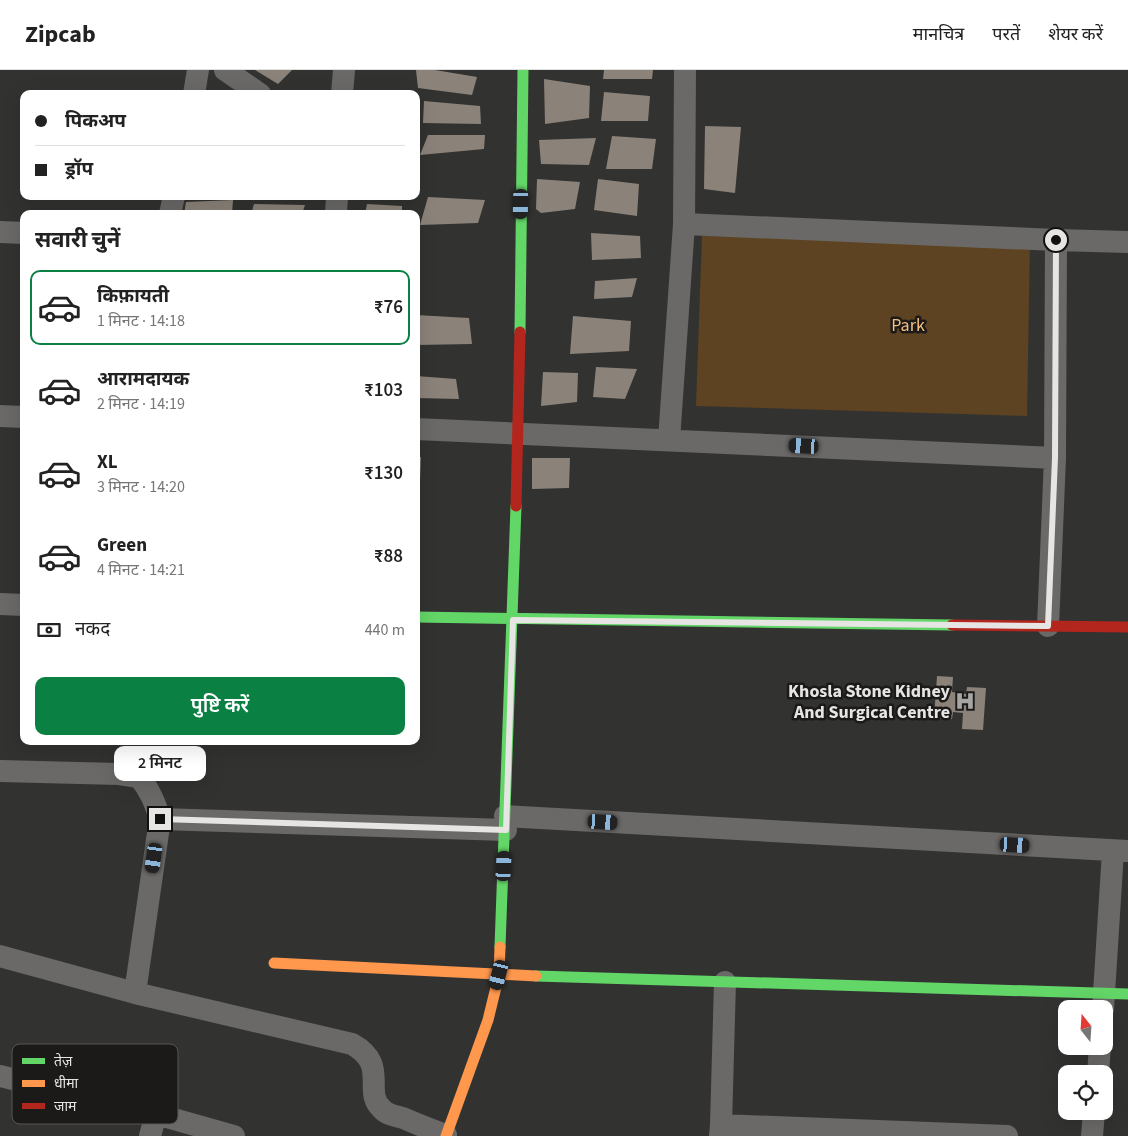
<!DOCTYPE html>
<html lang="hi">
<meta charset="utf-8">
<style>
:root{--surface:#fff;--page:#f6f6f6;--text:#222;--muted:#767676;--line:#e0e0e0;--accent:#0b8043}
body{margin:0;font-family:"Source Sans 3","Noto Sans Devanagari",sans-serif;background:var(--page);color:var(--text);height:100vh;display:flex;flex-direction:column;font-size:19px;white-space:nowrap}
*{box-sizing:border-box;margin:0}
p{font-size:16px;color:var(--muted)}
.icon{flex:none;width:28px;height:28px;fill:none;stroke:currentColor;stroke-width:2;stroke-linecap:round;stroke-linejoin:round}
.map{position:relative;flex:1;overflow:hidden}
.details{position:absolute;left:20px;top:140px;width:400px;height:535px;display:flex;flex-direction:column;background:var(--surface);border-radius:10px;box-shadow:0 5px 20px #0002}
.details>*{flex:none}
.hud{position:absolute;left:20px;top:20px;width:400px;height:110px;border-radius:10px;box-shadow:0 5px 20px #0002;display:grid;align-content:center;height:110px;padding:0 15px;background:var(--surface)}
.needle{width:32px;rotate:343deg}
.tools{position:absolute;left:1058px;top:930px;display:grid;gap:10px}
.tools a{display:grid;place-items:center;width:55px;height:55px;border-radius:10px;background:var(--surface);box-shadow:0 5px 20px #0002;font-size:25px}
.end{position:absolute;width:22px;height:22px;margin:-11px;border:6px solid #e6e5e4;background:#111;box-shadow:0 0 0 2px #111}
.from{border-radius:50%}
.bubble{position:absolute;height:35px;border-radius:10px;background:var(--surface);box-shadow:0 5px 20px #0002;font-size:16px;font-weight:600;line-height:35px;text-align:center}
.car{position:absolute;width:15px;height:30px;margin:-15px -8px;border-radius:6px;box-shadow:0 0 4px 1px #0007;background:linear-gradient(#222 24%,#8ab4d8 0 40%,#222 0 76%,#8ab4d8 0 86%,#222 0)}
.hud b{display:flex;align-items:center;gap:18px;height:48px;font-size:19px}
.hud b+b{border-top:1px solid var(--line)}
.hud i{width:12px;height:12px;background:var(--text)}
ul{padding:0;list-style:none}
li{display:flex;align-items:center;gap:15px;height:75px;margin:0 10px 8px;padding:0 5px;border:2px solid transparent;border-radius:10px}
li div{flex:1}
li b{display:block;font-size:19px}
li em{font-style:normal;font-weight:600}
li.current{border-color:var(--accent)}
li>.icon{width:45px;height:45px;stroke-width:1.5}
h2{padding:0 15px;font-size:22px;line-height:60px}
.pay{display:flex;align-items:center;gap:12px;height:55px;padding:0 15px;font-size:19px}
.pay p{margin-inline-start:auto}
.cta{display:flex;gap:10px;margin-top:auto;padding:10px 15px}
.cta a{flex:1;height:58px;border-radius:10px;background:var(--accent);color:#fff;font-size:20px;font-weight:600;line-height:58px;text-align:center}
header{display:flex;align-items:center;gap:30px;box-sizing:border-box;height:70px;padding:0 25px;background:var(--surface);border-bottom:1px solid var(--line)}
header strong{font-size:24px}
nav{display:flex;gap:28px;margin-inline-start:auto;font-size:18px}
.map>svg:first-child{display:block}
.park{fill:#5d4321}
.building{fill:#8b837a}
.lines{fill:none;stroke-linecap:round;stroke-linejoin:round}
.street{stroke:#6a6968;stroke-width:22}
.fast{stroke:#63d668;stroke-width:11}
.slow{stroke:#ff974d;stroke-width:11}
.jam{stroke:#b3261e;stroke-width:11}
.route{stroke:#e6e5e4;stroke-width:6}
.labels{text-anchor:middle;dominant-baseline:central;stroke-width:5;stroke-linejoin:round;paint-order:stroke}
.park-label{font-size:18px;fill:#f6bf7d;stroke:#1b1a19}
.poi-label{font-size:18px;font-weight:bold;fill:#e6e5e4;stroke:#1b1a19;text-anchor:end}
.key{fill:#1b1a19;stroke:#585756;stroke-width:1}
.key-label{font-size:14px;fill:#e6e5e4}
</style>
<header>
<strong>Zipcab</strong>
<nav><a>मानचित्र</a><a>परतें</a><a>शेयर करें</a></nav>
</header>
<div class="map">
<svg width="1128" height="1066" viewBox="0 0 1128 1066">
<rect width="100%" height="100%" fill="#323231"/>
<path class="park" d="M702,166L1030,170L1027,346L696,336Z"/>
<path class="building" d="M255,0H292L278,14Z
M416,0H435L477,7L472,25L418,18Z
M604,0H653L652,9H603Z
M544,9L590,16L589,48L545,54Z
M604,22L650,26L648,51H601Z
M424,31L480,36L481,54L423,53Z
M705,56L741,57L735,123L704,119Z
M428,65H485L484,79L420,85Z
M612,66L656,69L652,99H606Z
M596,68L589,95L541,94L539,70Z
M537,109L580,112L575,139L541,143L536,139Z
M598,109L639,114L637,146L594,140Z
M428,127L485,130L478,153L420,155Z
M233,130L232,144H184L186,132Z
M254,134L305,135L302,144H251Z
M367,134L402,136V144H365Z
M591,163L640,166L641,188L592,190Z
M637,208L632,227L594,229L595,211Z
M416,245L469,248L472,274L416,275Z
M573,246L631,251L629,281L570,284Z
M596,297L637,299L625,329L593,327Z
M543,302L578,303L577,332L541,336Z
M416,306L456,309L459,329L416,328Z
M416,387H421L419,434H416Z
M532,388H570L569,418L532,419Z
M937,606L953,607L952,622L966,624L967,617L986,618L983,660L962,659L963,643L953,642L952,649L934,648Z"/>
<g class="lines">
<path class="street" d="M225,0L260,24
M194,24L198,0
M342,24L344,0
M170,144L174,126
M336,144L337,126
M684,154L1056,170L1128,172
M0,162L24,163
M0,346L24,347
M416,359L1055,388
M669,370L684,154L685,0
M0,534L24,535
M1048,556L1055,388L1056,170
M0,701L119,704L139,707C150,720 155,733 160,749L135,923
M505,746L1128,781
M160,749L506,760
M0,886L135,923L352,974C390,995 362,1022 382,1039C387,1045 396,1046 403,1048C417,1054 432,1060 446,1065
M1103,939L1113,781
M1098,1004L1100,976
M0,1006L156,1044L234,1066
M721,1055L725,912
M150,1066L156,1044
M720,1066L721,1055L1007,1066
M1092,1066L1094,1041"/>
<path class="fast" d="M520,262L523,0
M416,547L952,555
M500,877L516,436
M536,906L1128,924"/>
<path class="slow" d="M274,893L536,906
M446,1066L488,950L499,905L500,877"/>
<path class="jam" d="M516,436L520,262
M952,555L1128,557"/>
</g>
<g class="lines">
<path class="route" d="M160,749L506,760L513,550L1048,556L1055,388L1056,170"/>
</g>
<defs>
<symbol id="hospital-bare" viewBox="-9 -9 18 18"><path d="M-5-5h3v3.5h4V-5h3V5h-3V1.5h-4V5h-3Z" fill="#a7a6a5" stroke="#1b1a19" stroke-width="2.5" paint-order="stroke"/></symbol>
</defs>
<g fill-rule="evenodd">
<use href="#hospital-bare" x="951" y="617" width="28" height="28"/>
</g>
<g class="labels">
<g class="park-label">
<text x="908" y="255">Park</text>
</g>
<g class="poi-label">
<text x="950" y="621">Khosla Stone Kidney<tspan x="950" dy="21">And Surgical Centre</tspan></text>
</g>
</g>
<rect x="12" y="974" width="166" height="80" rx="8" class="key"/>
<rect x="22" y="988" width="23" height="6" fill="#63d668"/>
<rect x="22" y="1010" width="23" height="7" fill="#ff974d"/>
<rect x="22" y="1033" width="23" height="6" fill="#b3261e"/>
<g class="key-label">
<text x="54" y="996">तेज़</text>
<text x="54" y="1018">धीमा</text>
<text x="54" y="1041">जाम</text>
</g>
</svg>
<div class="tools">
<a><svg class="needle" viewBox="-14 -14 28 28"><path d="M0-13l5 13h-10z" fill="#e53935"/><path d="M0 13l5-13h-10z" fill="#767676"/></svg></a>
<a><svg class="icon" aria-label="locate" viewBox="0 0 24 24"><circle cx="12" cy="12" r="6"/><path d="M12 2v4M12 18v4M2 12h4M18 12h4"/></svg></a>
</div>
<i class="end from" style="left:1056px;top:170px"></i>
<i class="end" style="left:160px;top:749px"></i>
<div class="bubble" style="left:114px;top:676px;width:92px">2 मिनट</div>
<i class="car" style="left:521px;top:134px;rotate:181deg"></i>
<i class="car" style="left:804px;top:376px;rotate:273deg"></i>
<i class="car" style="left:603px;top:752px;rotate:93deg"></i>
<i class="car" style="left:1015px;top:775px;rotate:93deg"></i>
<i class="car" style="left:154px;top:788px;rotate:188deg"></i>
<i class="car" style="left:504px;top:796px;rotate:3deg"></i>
<i class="car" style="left:499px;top:905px;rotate:194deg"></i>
<div class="hud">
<b><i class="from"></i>पिकअप</b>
<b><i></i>ड्रॉप</b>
</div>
<section class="details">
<h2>सवारी चुनें</h2>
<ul>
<li class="current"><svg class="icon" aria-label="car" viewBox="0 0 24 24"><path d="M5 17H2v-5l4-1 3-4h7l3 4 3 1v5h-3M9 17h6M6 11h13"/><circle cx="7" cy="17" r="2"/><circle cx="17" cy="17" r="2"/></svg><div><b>किफ़ायती</b><p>1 मिनट · 14:18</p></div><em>₹76</em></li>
<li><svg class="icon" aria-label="car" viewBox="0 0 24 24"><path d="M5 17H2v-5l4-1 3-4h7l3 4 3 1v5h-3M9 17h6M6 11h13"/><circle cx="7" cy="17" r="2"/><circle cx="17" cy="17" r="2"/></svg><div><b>आरामदायक</b><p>2 मिनट · 14:19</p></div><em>₹103</em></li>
<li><svg class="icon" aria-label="car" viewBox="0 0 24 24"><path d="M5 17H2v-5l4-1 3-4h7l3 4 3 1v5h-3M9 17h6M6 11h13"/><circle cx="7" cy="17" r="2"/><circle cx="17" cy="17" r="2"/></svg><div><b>XL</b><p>3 मिनट · 14:20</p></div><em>₹130</em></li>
<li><svg class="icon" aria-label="car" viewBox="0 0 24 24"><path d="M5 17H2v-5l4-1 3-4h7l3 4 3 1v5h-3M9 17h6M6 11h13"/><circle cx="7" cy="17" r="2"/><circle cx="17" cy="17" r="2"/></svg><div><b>Green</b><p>4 मिनट · 14:21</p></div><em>₹88</em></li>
</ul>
<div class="pay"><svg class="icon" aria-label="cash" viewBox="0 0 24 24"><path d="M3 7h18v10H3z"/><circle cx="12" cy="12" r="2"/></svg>नकद<p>440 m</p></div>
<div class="cta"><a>पुष्टि करें</a></div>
</section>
</div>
